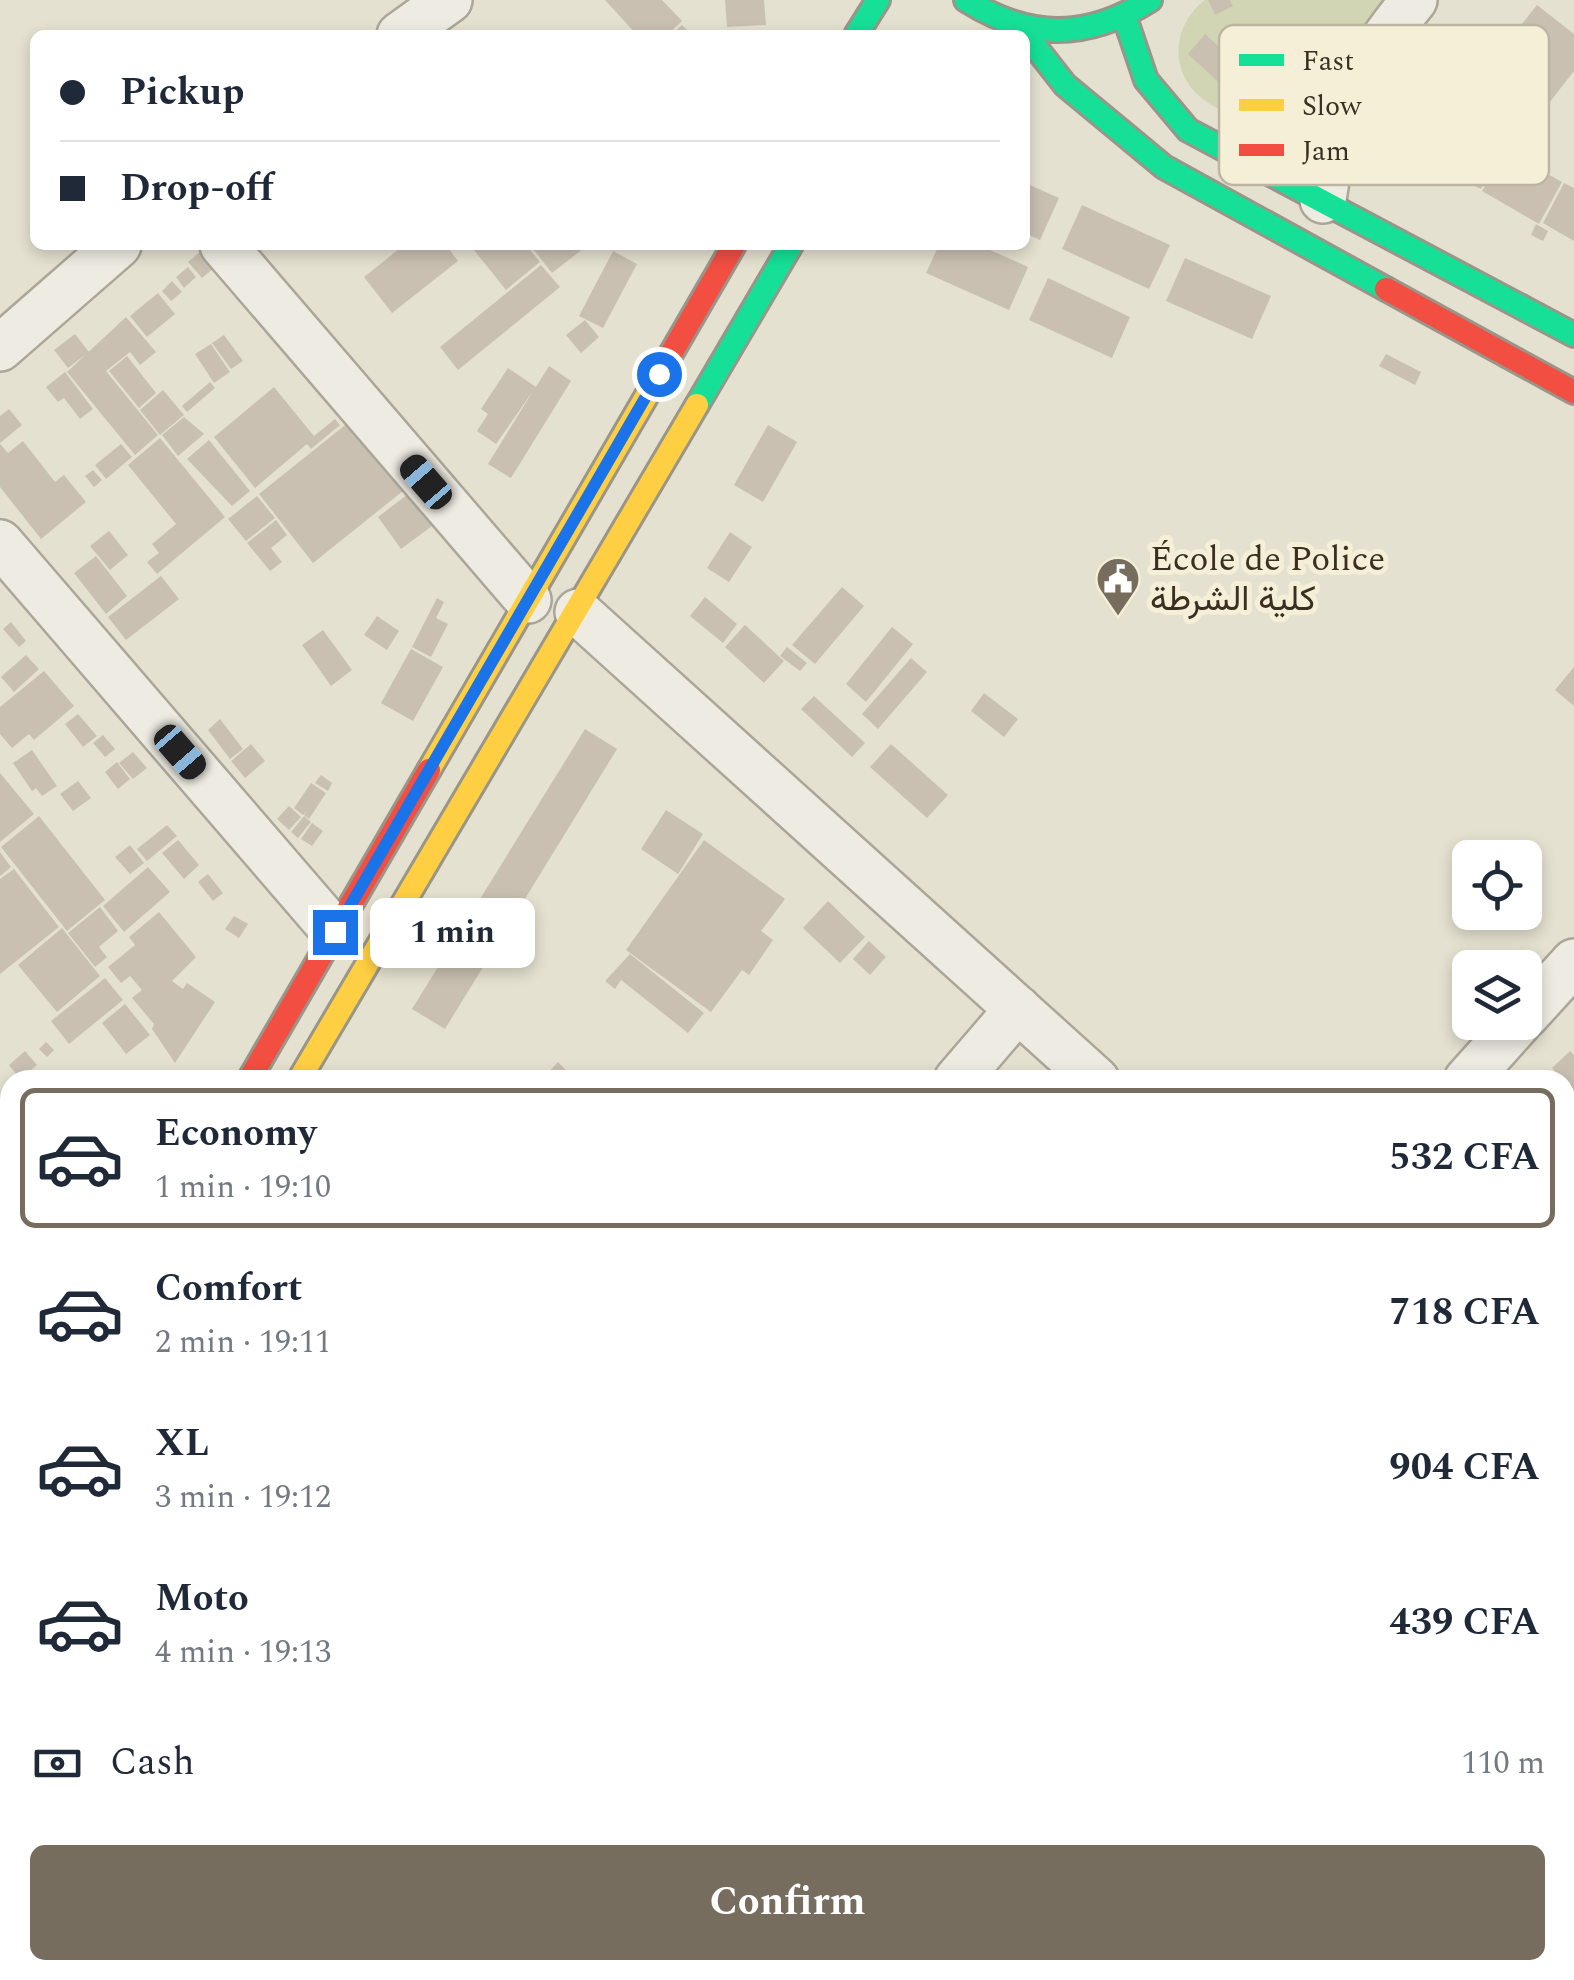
<!DOCTYPE html>
<meta charset="utf-8">
<style>
:root{--surface:#fff;--page:#f2f2f3;--text:#1f2937;--muted:#747a83;--line:#e0e1e3;--accent:#766d5e}
body{margin:0;font-family:Spectral,Vazirmatn,serif;background:var(--page);color:var(--text);height:100vh;display:flex;flex-direction:column;font-size:38px;white-space:nowrap}
*{box-sizing:border-box;margin:0}
p{font-size:32px;color:var(--muted)}
.icon{flex:none;width:55px;height:55px;fill:none;stroke:currentColor;stroke-width:2;stroke-linecap:round;stroke-linejoin:round}
.map{position:relative;flex:1;overflow:hidden}
.details{position:absolute;left:0px;top:1070px;width:1575px;height:910px;display:flex;flex-direction:column;background:var(--surface);border-radius:30px 30px 0 0;box-shadow:0 5px 15px #0003}
.details>*{flex:none}
.hud{position:absolute;left:30px;top:30px;width:1000px;height:220px;border-radius:15px;box-shadow:0 5px 15px #0003;display:grid;align-content:center;height:220px;padding:0 30px;background:var(--surface)}
.fabs{position:absolute;left:1452px;top:840px;display:grid;gap:20px}
.fabs a{display:grid;place-items:center;width:90px;height:90px;border-radius:15px;background:var(--surface);box-shadow:0 5px 15px #0003;font-size:50px}
.end{position:absolute;width:45px;height:45px;margin:-22px;border:12px solid #1a73e8;background:#fff;box-shadow:0 0 0 5px #fff}
.from{border-radius:50%}
.bubble{position:absolute;height:70px;border-radius:15px;background:var(--surface);box-shadow:0 5px 15px #0003;font-size:32px;font-weight:700;line-height:70px;text-align:center}
.car{position:absolute;width:30px;height:60px;margin:-30px -15px;border-radius:12px;box-shadow:0 0 8px 2px #0007;background:linear-gradient(#222 24%,#8ab4d8 0 40%,#222 0 76%,#8ab4d8 0 86%,#222 0)}
.hud b{display:flex;align-items:center;gap:35px;height:95px;font-size:38px}
.hud b+b{border-top:2px solid var(--line)}
.hud i{width:25px;height:25px;background:var(--text)}
ul{padding:18px 0 0;list-style:none}
li{display:flex;align-items:center;gap:30px;height:140px;margin:0 20px 15px;padding:0 10px;border:5px solid transparent;border-radius:15px}
li div{flex:1}
li b{display:block;font-size:38px}
li em{font-style:normal;font-weight:700}
li.active{border-color:var(--accent)}
li>.icon{width:90px;height:90px;stroke-width:1.5}
.pay{display:flex;align-items:center;gap:25px;height:110px;padding:0 30px;font-size:38px}
.pay p{margin-inline-start:auto}
.primary-button{display:flex;gap:20px;margin-top:auto;padding:20px 30px}
.primary-button a{flex:1;height:115px;border-radius:15px;background:var(--accent);color:#fff;font-size:40px;font-weight:700;line-height:115px;text-align:center}
.map>svg:first-child{display:block}
.green{fill:#d1d5b3}
.building{fill:#c9c0b1}
.lines{fill:none;stroke-linecap:round;stroke-linejoin:round}
.street-casing{stroke:#aba699;stroke-width:50}
.fast-casing{stroke:#9a9589;stroke-width:28}
.slow-casing{stroke:#9a9589;stroke-width:28}
.jam-casing{stroke:#9a9589;stroke-width:28}
.street{stroke:#eeebe2;stroke-width:45}
.fast{stroke:#16e098;stroke-width:22}
.slow{stroke:#ffcf43;stroke-width:22}
.jam{stroke:#f24e42;stroke-width:22}
.route{stroke:#1a73e8;stroke-width:12}
.labels{text-anchor:middle;dominant-baseline:central;stroke-width:10;stroke-linejoin:round;paint-order:stroke}
.poi-label{font-size:35px;fill:#3a2f21;stroke:#f5efd8;text-anchor:start}
.key{fill:#f5efd8;stroke:#bdb5a1;stroke-width:2.5}
.key-label{font-size:28px;fill:#3a2f21}
</style>
<div class="map">
<svg width="1574" height="1980" viewBox="0 0 1574 1980">
<rect width="100%" height="100%" fill="#e5e1d0"/>
<path class="green" d="M1205,0H1395C1356,49 1319,92 1303,154C1281,150 1258,134 1239,121C1225,112 1204,103 1193,90C1169,61 1176,22 1205,0Z"/>
<path class="building" d="M605,0H662L682,21L667,35H637Z
M725,0H764L766,25L727,27Z
M1208,0H1230L1233,6L1215,15Z
M1537,5L1574,34V71L1535,121L1479,77Z
M682,25L692,35H671Z
M1205,34L1258,82L1240,102L1188,54Z
M1451,80L1493,102L1481,125L1508,138L1491,174L1505,150L1562,182L1539,224L1482,191L1489,179L1419,142Z
M1426,149L1486,179L1481,189L1420,159Z
M1025,183L1059,198L1040,240L1025,233Z
M1564,183L1574,188V241L1543,223Z
M1082,205L1170,245L1149,289L1062,249Z
M1536,224L1548,231L1543,241L1531,235Z
M404,245H446L458,261L392,313L364,277Z
M480,245H526L540,262L506,290L474,250Z
M530,245H588L552,273Z
M939,245H979L1028,267L1009,310L926,273Z
M613,251L637,264L603,328L579,316Z
M200,252L214,268L202,278L188,262Z
M1185,258L1271,296L1252,339L1166,301Z
M541,265L560,287L458,370L440,347Z
M188,267L196,277L184,288L176,277Z
M1048,278L1130,317L1112,358L1029,320Z
M172,281L182,292L171,301L162,291Z
M158,293L175,314L147,337L130,316Z
M126,317L156,352L140,365L130,352L106,371L158,435L135,455L67,372Z
M585,320L599,337L581,353L566,335Z
M75,334L89,352L68,368L54,350Z
M224,335L243,361L231,369L212,343Z
M211,344L230,372L214,383L195,354Z
M1386,354L1421,372L1415,385L1379,366Z
M127,356L156,393L139,408L109,371Z
M549,366L571,381L511,478L488,464L533,391L496,444L477,431L488,414L481,409L508,368L536,387Z
M65,372L93,409L80,419L64,398L58,402L46,387Z
M210,382L215,388L187,412L182,406Z
M274,387L314,436L335,419L340,425L311,449L307,444L255,488L214,437Z
M163,390L184,415L160,435L140,410Z
M9,409L22,425L0,443V416Z
M184,417L204,434L178,456L162,435Z
M349,422L403,491L313,563L259,494Z
M768,425L797,442L763,502L734,485Z
M160,438L225,517L157,574L147,562L159,553L152,544L176,524L128,465Z
M209,440L250,491L232,506L187,459Z
M23,441L55,482L64,475L86,502L41,539L0,487V444L8,453Z
M121,444L132,457L106,479L95,465Z
M93,470L102,480L94,487L85,476Z
M408,494L432,526L401,549L378,517Z
M257,496L275,518L246,541L228,519Z
M276,520L287,535L271,548L282,562L270,571L247,543Z
M109,531L128,555L110,570L90,546Z
M730,532L752,547L729,582L707,568Z
M96,556L127,596L106,614L74,573Z
M161,576L179,599L126,640L108,617Z
M842,587L864,606L815,664L792,645Z
M705,597L737,624L723,643L690,616Z
M437,598L444,602L436,618L448,624L431,657L412,647Z
M377,616L399,631L387,650L364,635Z
M11,622L26,641L19,647L3,629Z
M745,625L784,661L764,683L725,647Z
M892,627L913,644L866,702L846,684Z
M323,630L352,670L331,686L302,645Z
M787,647L807,663L800,671L780,656Z
M411,649L443,667L413,721L381,703Z
M26,655L39,669L14,692L1,677Z
M911,658L927,672L878,729L862,714Z
M1574,667V706L1555,690Z
M44,671L74,706L34,740L29,734L12,748L0,734V707Z
M984,693L1018,719L1004,737L971,711Z
M814,696L865,743L852,757L801,709Z
M78,714L97,736L83,747L65,724Z
M220,719L243,749L230,759L208,730Z
M585,729L617,749L445,1029L412,1009Z
M103,735L115,749L105,757L93,743Z
M251,744L265,761L245,778L231,761Z
M891,744L948,795L927,818L870,767Z
M32,750L57,786L42,796L36,788L32,791L13,763Z
M133,752L147,768L133,779L119,763Z
M117,762L130,779L118,789L105,772Z
M0,773L34,814L0,842Z
M321,775L332,783L328,791L315,783Z
M78,781L91,798L73,811L60,794Z
M311,783L326,793L309,819L304,815L308,810L303,815L294,808Z
M289,806L301,817L289,830L277,819Z
M666,810L703,834L678,874L641,849Z
M39,816L105,900L67,931L1,847Z
M304,816L311,822L298,838L291,832Z
M312,823L323,831L312,846L301,839Z
M167,825L177,836L147,861L137,849Z
M178,840L199,865L184,879L162,853Z
M704,840L785,899L761,931L773,940L749,975L742,970L711,1012L626,950Z
M130,845L144,863L130,874L115,857Z
M0,852L11,867L0,876Z
M148,867L170,892L124,932L103,906Z
M14,869L59,927L0,974V879Z
M208,874L223,893L213,901L198,882Z
M828,901L865,937L840,963L803,928Z
M100,907L118,931L99,947L107,957L95,967L68,933Z
M159,912L196,957L172,981L183,989L187,983L215,1002L175,1063L152,1029L154,1024L132,998L142,990L130,976L121,983L108,967L135,945L129,937Z
M234,916L248,924L239,938L225,929Z
M62,928L100,976L57,1012L18,965Z
M869,941L886,957L870,975L853,959Z
M630,954L704,1013L688,1033L621,980L615,989L605,981Z
M105,978L123,1000L69,1044L51,1021Z
M125,1004L150,1035L126,1054L102,1023Z
M46,1042L54,1050L47,1057L39,1049Z
M25,1051L37,1065L20,1079L9,1065Z
M1570,1051L1574,1055V1090L1552,1068Z
M558,1062L576,1080H541Z
M1574,1114V1259L1565,1251V1124Z
M0,1311L10,1323V1363L0,1372Z
M1571,1311L1574,1313V1404L1565,1396V1318Z
M10,1697V1732L0,1724V1709Z
M1574,1707V1749L1565,1741V1717Z
M1569,1779L1574,1783L1572,1916L1565,1910V1784Z
M10,1846V1882L0,1874V1857Z
M1570,1933L1574,1937L1572,1974L1565,1968V1938Z
M198,1970H204L215,1980H189Z
M308,1970H339L330,1980H319Z
M342,1970H400L391,1980H347L339,1973Z
M408,1970H441L445,1973L439,1980H399Z
M582,1970L594,1980H573Z
M749,1970H778L789,1980H744Z
M810,1970H855L847,1980H809L814,1974Z
M1499,1970H1528L1519,1980H1510Z"/>
<g class="lines">
<defs>
<path id="street" d="M400,35L449,0
M1323,200C1335,113 1358,68 1414,0
M223,245L528,600
M0,348L118,245
M0,543L335,932
M578,612L1096,1080
M1525,1016L1574,962
M957,1080L1018,1009
M1467,1080L1519,1022
M0,1208L10,1217
M1565,1505L1574,1513
M1565,1618L1574,1608
M22,1970L34,1980
M971,1970L982,1980
M132,1980L142,1970
M666,1980L676,1970
M1245,1980L1254,1970"/>
<path id="fast" d="M966,0C1029,40 1087,40 1150,0
M1125,18L1146,80L1188,130L1574,335
M1022,30L1065,85L1164,167L1386,289
M856,35L878,0
M697,405L791,245
M0,1579L10,1562"/>
<path id="slow" d="M429,770L657,378
M299,1080L697,405"/>
<path id="jam" d="M1386,289L1574,392
M657,378L734,245
M249,1080L429,770
M0,1501L10,1484"/>
</defs>
<use href="#street" class="street-casing"/>
<use href="#fast" class="fast-casing"/>
<use href="#slow" class="slow-casing"/>
<use href="#jam" class="jam-casing"/>
<use href="#street" class="street"/>
<use href="#fast" class="fast"/>
<use href="#slow" class="slow"/>
<use href="#jam" class="jam"/>
</g>
<g class="lines">
<path class="route" d="M335,932L659,374"/>
</g>
<defs>
<symbol id="civic-pin" viewBox="-11 -11 22 30"><path d="M0 17L-7.5 6A9.5 9.5 0 1 1 7.5 6Z" fill="#766d5e" stroke="#f5efd8"/><path d="M-.6-6.5H3V-4.5H.6V-3L4-1V1h2V6H-6V1h2V-1L-.6-3ZM-1.2 2.5V6h2.4V2.5Z" fill="#fff"/></symbol>
</defs>
<g fill-rule="evenodd">
<use href="#civic-pin" x="1093" y="554" width="50" height="68"/>
</g>
<g class="labels">
<g class="poi-label">
<text x="1150" y="559">École de Police<tspan x="1150" dy="40">كلية الشرطة</tspan></text>
</g>
</g>
<rect x="1219" y="25" width="330" height="160" rx="15" class="key"/>
<rect x="1239" y="54" width="45" height="12" fill="#16e098"/>
<rect x="1239" y="99" width="45" height="12" fill="#ffcf43"/>
<rect x="1239" y="144" width="45" height="12" fill="#f24e42"/>
<g class="key-label">
<text x="1302" y="70">Fast</text>
<text x="1302" y="115">Slow</text>
<text x="1302" y="160">Jam</text>
</g>
</svg>
<div class="fabs">
<a><svg class="icon" aria-label="locate" viewBox="0 0 24 24"><circle cx="12" cy="12" r="6"/><path d="M12 2v4M12 18v4M2 12h4M18 12h4"/></svg></a>
<a><svg class="icon" aria-label="layers" viewBox="0 0 24 24"><path d="M12 4l9 5-9 5-9-5zM3 14l9 5 9-5"/></svg></a>
</div>
<i class="end from" style="left:659px;top:374px"></i>
<i class="end" style="left:335px;top:932px"></i>
<div class="bubble" style="left:370px;top:898px;width:165px">1 min</div>
<i class="car" style="left:426px;top:482px;rotate:319deg"></i>
<i class="car" style="left:180px;top:752px;rotate:139deg"></i>
<div class="hud">
<b><i class="from"></i>Pickup</b>
<b><i></i>Drop-off</b>
</div>
<section class="details">
<ul>
<li class="active"><svg class="icon" aria-label="car" viewBox="0 0 24 24"><path d="M5 17H2v-5l4-1 3-4h7l3 4 3 1v5h-3M9 17h6M6 11h13"/><circle cx="7" cy="17" r="2"/><circle cx="17" cy="17" r="2"/></svg><div><b>Economy</b><p>1 min · 19:10</p></div><em>532 CFA</em></li>
<li><svg class="icon" aria-label="car" viewBox="0 0 24 24"><path d="M5 17H2v-5l4-1 3-4h7l3 4 3 1v5h-3M9 17h6M6 11h13"/><circle cx="7" cy="17" r="2"/><circle cx="17" cy="17" r="2"/></svg><div><b>Comfort</b><p>2 min · 19:11</p></div><em>718 CFA</em></li>
<li><svg class="icon" aria-label="car" viewBox="0 0 24 24"><path d="M5 17H2v-5l4-1 3-4h7l3 4 3 1v5h-3M9 17h6M6 11h13"/><circle cx="7" cy="17" r="2"/><circle cx="17" cy="17" r="2"/></svg><div><b>XL</b><p>3 min · 19:12</p></div><em>904 CFA</em></li>
<li><svg class="icon" aria-label="car" viewBox="0 0 24 24"><path d="M5 17H2v-5l4-1 3-4h7l3 4 3 1v5h-3M9 17h6M6 11h13"/><circle cx="7" cy="17" r="2"/><circle cx="17" cy="17" r="2"/></svg><div><b>Moto</b><p>4 min · 19:13</p></div><em>439 CFA</em></li>
</ul>
<div class="pay"><svg class="icon" aria-label="cash" viewBox="0 0 24 24"><path d="M3 7h18v10H3z"/><circle cx="12" cy="12" r="2"/></svg>Cash<p>110 m</p></div>
<div class="primary-button"><a>Confirm</a></div>
</section>
</div>
